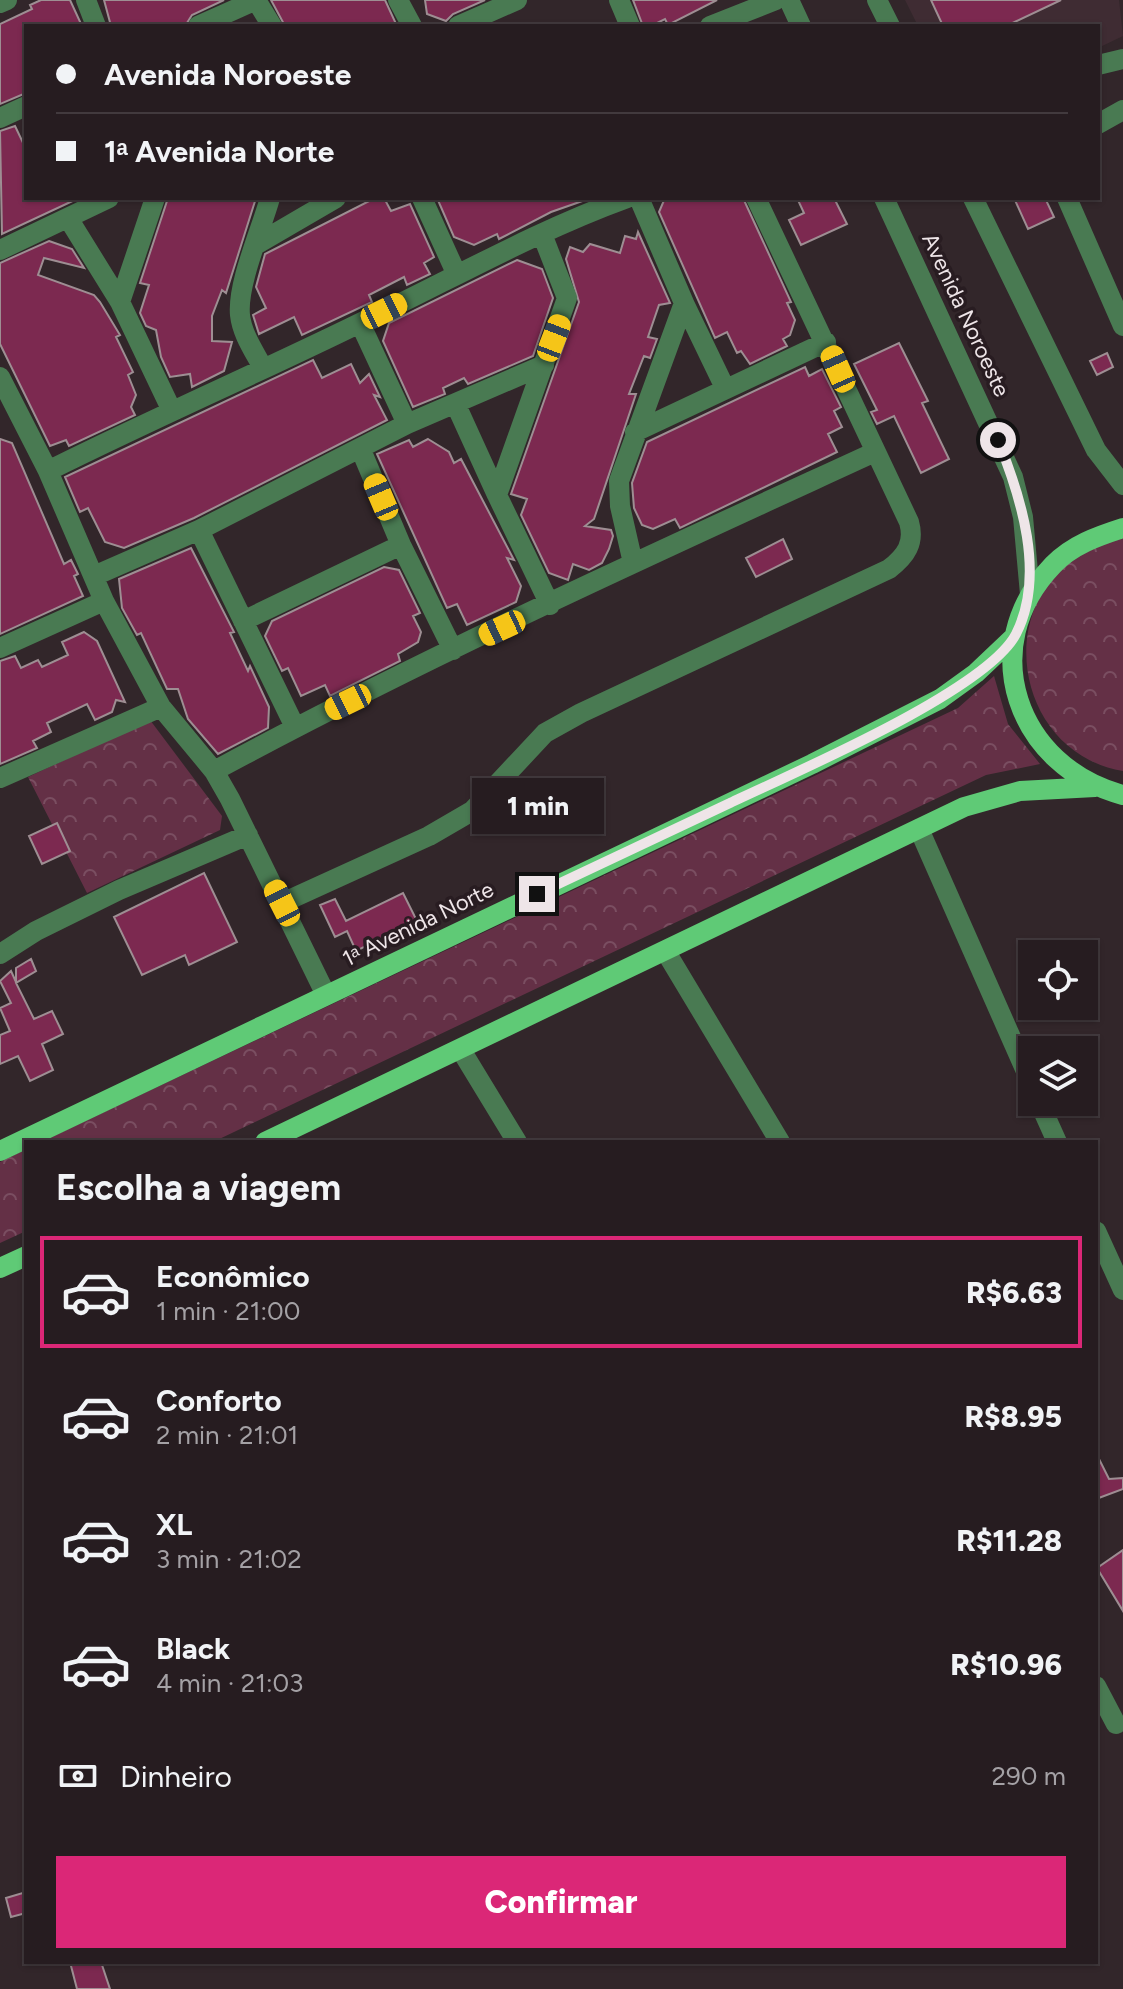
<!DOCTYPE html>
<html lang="pt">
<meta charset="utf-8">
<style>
:root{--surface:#261c20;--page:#2e2529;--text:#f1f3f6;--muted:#a4a1a5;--line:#423a3e;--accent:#db2777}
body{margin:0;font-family:Figtree,sans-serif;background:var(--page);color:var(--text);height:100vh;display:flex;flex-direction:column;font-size:30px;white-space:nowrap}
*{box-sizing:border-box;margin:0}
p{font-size:26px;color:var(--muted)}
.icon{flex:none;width:44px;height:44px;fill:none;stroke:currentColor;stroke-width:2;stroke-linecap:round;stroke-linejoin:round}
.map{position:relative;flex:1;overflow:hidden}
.side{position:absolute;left:24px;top:1140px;width:1074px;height:824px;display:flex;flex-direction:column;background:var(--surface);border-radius:0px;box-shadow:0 2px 6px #0004,0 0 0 2px var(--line)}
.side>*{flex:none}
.top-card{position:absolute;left:24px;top:24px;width:1076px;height:176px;border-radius:0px;box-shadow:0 2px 6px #0004,0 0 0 2px var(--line);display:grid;align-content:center;height:176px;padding:0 32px;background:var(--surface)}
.fabs{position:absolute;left:1018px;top:940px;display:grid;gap:16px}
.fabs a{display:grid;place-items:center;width:80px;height:80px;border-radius:0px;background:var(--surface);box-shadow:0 2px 6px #0004,0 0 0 2px var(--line);font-size:40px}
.end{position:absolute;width:36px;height:36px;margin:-18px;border:10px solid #eee5e8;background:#111;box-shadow:0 0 0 4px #111}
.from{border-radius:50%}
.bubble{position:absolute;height:56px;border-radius:0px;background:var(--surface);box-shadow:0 2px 6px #0004,0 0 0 2px var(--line);font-size:26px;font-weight:800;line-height:56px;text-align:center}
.car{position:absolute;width:24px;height:48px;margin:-24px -12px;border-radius:10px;box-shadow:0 0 6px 2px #0007;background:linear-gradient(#f5c518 24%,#345 0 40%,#f5c518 0 76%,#345 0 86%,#f5c518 0)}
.top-card b{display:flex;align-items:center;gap:28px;height:76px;font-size:30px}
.top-card b+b{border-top:2px solid var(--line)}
.top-card i{width:20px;height:20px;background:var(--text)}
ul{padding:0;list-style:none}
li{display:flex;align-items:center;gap:24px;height:112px;margin:0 16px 12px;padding:0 16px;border:4px solid transparent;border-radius:0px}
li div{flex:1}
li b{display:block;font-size:30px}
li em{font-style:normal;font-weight:800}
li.active{border-color:var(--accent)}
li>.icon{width:72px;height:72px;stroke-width:1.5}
h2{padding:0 32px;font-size:36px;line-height:96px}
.pay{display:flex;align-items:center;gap:20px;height:88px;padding:0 32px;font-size:30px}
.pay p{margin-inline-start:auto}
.button{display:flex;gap:16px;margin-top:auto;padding:16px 32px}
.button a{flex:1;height:92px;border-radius:0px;background:var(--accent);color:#fff;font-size:32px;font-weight:800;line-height:92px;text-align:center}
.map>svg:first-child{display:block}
.built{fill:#3f2c33}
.forest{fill:url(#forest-crowns)}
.building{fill:#7c2950;stroke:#9e8e93;stroke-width:2}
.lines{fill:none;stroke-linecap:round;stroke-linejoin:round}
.minor{stroke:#497a52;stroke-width:20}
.major{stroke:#5fca76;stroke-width:20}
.route{stroke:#eee5e8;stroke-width:10}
.labels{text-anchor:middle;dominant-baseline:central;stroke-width:7;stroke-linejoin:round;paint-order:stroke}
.street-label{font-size:22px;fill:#eee5e8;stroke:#281c21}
</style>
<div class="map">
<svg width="1123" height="1989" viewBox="0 0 1123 1989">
<defs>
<pattern id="forest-crowns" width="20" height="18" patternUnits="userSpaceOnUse" patternTransform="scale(2)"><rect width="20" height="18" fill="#643046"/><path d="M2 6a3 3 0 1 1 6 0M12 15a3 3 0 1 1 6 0" fill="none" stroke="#7a4e61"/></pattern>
</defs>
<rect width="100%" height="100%" fill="#32262a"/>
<path class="built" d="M905,0H1119L1123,36L1098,48V26H918Z"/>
<path class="forest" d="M1123,537V771C1027,755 994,632 1063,566C1080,550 1101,543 1123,537Z
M994,676L1008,724L1040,764L986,775L213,1142H41L958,708Z
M150,720L222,816L220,830L87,893L28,777Z
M26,1149V1231L0,1243V1162Z"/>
<path class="building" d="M41,0H70L82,26H26V93L0,104V24L32,9L30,5Z
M104,0H224L192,15L185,26H111Z
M271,0H385L397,26H285Z
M425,0H485L453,14L446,21L427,14Z
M633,0H717L668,25L665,19L651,26H643Z
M931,0H1061L1006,26H943Z
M15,126L26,149V198H79L2,234L0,131Z
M168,198H256L226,293L222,290L212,316V341L232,342L224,371L192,387L190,374L170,377L161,357L156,330L146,326L140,313L149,285L140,283Z
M375,198H384L391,211L410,204L434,257L424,263L430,274L407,285L404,277L369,295L372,302L302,335L294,317L259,334L253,315L266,308L256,287L265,254Z
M437,198H591L551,212L499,239L497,234L474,245L454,237Z
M665,198H743L791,302L787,303L795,320L790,335L783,339L787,346L750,364L741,351L737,353L727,332L715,338L659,212Z
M797,198H834L847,224L801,245L789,220L804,213Z
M1014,198H1045L1054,217L1028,229Z
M638,232L670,303L659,305L648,337L657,339L650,358L644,356L629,394H636L594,519L585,526L611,530L613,536L609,549L602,563L589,570L573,564L568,580L549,573L521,515L527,499L511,494L579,302L566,259L570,247L583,252L590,244L620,253L625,236L636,239Z
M49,241L72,249L84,268L44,258L38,275L94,295L100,302L120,335L116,337L133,372L128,375L136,395L131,407L135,415L69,446L66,440L50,446L0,344V263Z
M517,260L542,269L553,298L533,356L468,384L464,378L443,388L445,394L413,407L383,341L389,323Z
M899,343L928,401L922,403L949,459L921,473L894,416L877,424L871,412L877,410L854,364Z
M1107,353L1113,367L1097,375L1090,361Z
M313,360L322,378L351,364L360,383L369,374L380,397L374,395L387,420L194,518L124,548L105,542L88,508L80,512L65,477Z
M805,367L809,376L822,369L841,407L834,411L842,427L828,434L837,452L680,528L675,519L653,529L642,525L634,508L632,483L647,442Z
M0,439L12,443L64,564L71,560L78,574L74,576L83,596L0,634Z
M428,439L449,452L454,463L461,459L514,560L507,558L521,586L516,602L467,625L457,604L447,608L377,454L409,440L413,447Z
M783,539L792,559L756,577L746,558Z
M191,548L234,632L230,633L248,671L250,666L269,707L268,728L218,754L188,719L178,689H167L141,633L137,635L122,608L119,579Z
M384,567L399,570L420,613L413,616L421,632L418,642L398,654L400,661L330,696L325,685L301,696L288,668L282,671L265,636L272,621Z
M84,632L97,641L125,702L116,700L112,712L95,720L87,704L47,723L51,732L33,741L37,748L0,764V661L15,656L21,668L38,660L42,667L68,655L62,642Z
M57,823L70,851L42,864L29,836Z
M204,873L237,942L189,965L185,955L142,975L114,917Z
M403,893L417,921L356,951L347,931L335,937L320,905L335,899L346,921Z
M31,959L36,971L16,983L34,1019L52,1011L63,1034L42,1044L53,1070L30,1081L18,1056L0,1064V1035L10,1031L0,1008L11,1003L0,981L11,971L16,982V968Z
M1096,1453L1109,1479L1123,1478V1489L1096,1499Z
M1123,1550V1611L1097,1568Z
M26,1892V1913L11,1917L6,1898Z
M70,1962H101L110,1989H77Z"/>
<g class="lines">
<path class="minor" d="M86,0L96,26
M256,0L272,26
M398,0L412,26
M619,0L630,26
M789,0L801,26
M877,0L890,26
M0,3L7,0
M198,26L256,0
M458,26L517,0
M710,26L776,0
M1098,65L1123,59
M0,118L26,106
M1098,124L1123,110
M155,198L120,302L171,409
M422,198L457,275
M884,198L1013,477L1023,517L1030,594
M973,198L1096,450L1123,485
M1067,198L1123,326
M68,218L120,302
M542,234L567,298L497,495L550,605
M257,244L336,198
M0,250L109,198
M684,303L725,388
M360,323L407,424
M263,368C254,351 242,334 240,315C237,284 261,230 270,198
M0,377L48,471L104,601L161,707L214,771L230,799L326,995
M456,405L497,495
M635,432L826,342
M361,450L401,545L453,650
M48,471C152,419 258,373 362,322C450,280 536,231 627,198
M199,530L295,727
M633,563L620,506L619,481L684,303L639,198
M94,576L199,530L407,424L544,365
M243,621L401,545
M0,648L104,601
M214,771C429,655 653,554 875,452
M0,778L161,707
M919,829L1032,1085
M282,903L429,836L472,811L545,733L581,713L889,569C906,556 915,543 909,522L756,198
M666,952L780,1142
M0,954L36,931L119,890L248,835
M461,1050L517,1142
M1039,1102L1057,1142
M1096,1231L1123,1290
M1096,1686L1116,1724"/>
<path class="major" d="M1123,528C1098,536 1072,545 1053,565C974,647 1017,767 1123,795
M265,1142L964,807L1020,791L1095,787
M0,1151L812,764L940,699L976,673L1015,636
M0,1268L26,1256"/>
</g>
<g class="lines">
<path class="route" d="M537,894C602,863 666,833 730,803C793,773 986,691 1016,634C1046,575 1021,497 998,440"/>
</g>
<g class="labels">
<g class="street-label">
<text transform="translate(966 315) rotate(65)">Avenida Noroeste</text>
<text transform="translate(418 924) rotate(-26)">1ᵃ Avenida Norte</text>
</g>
</g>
</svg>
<div class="fabs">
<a><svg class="icon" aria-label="locate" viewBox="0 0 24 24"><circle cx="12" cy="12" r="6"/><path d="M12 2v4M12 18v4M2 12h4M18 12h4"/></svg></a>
<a><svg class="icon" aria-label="layers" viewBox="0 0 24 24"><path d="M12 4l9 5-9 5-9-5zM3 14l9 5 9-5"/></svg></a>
</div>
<i class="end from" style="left:998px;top:440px"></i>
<i class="end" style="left:537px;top:894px"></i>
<div class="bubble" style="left:472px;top:778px;width:132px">1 min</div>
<i class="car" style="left:384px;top:311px;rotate:64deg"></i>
<i class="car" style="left:554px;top:338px;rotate:21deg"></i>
<i class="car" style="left:838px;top:369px;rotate:336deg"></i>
<i class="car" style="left:381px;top:497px;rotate:337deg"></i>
<i class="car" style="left:502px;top:628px;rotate:245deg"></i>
<i class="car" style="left:348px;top:702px;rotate:244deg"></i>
<i class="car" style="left:282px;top:903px;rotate:333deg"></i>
<div class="top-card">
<b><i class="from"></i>Avenida Noroeste</b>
<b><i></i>1ᵃ Avenida Norte</b>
</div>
<section class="side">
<h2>Escolha a viagem</h2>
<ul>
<li class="active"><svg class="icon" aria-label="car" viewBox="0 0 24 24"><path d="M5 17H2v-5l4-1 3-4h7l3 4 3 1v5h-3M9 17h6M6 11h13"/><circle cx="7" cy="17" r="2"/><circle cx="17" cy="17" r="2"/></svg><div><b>Econômico</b><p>1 min · 21:00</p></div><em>R$6.63</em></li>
<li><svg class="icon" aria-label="car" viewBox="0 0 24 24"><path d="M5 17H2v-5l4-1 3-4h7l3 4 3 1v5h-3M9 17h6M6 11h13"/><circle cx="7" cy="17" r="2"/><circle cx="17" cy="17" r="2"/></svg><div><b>Conforto</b><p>2 min · 21:01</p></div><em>R$8.95</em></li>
<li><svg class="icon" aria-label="car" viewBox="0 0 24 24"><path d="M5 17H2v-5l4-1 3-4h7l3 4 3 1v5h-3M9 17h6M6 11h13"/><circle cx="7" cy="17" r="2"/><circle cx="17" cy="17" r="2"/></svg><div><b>XL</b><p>3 min · 21:02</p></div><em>R$11.28</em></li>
<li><svg class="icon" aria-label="car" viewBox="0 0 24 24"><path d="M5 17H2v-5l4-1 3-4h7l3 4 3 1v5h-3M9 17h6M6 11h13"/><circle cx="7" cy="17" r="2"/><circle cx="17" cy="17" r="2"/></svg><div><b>Black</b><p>4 min · 21:03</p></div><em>R$10.96</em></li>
</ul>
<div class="pay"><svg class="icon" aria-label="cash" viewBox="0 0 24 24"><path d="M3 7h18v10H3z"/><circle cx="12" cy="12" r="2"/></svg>Dinheiro<p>290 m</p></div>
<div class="button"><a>Confirmar</a></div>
</section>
</div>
